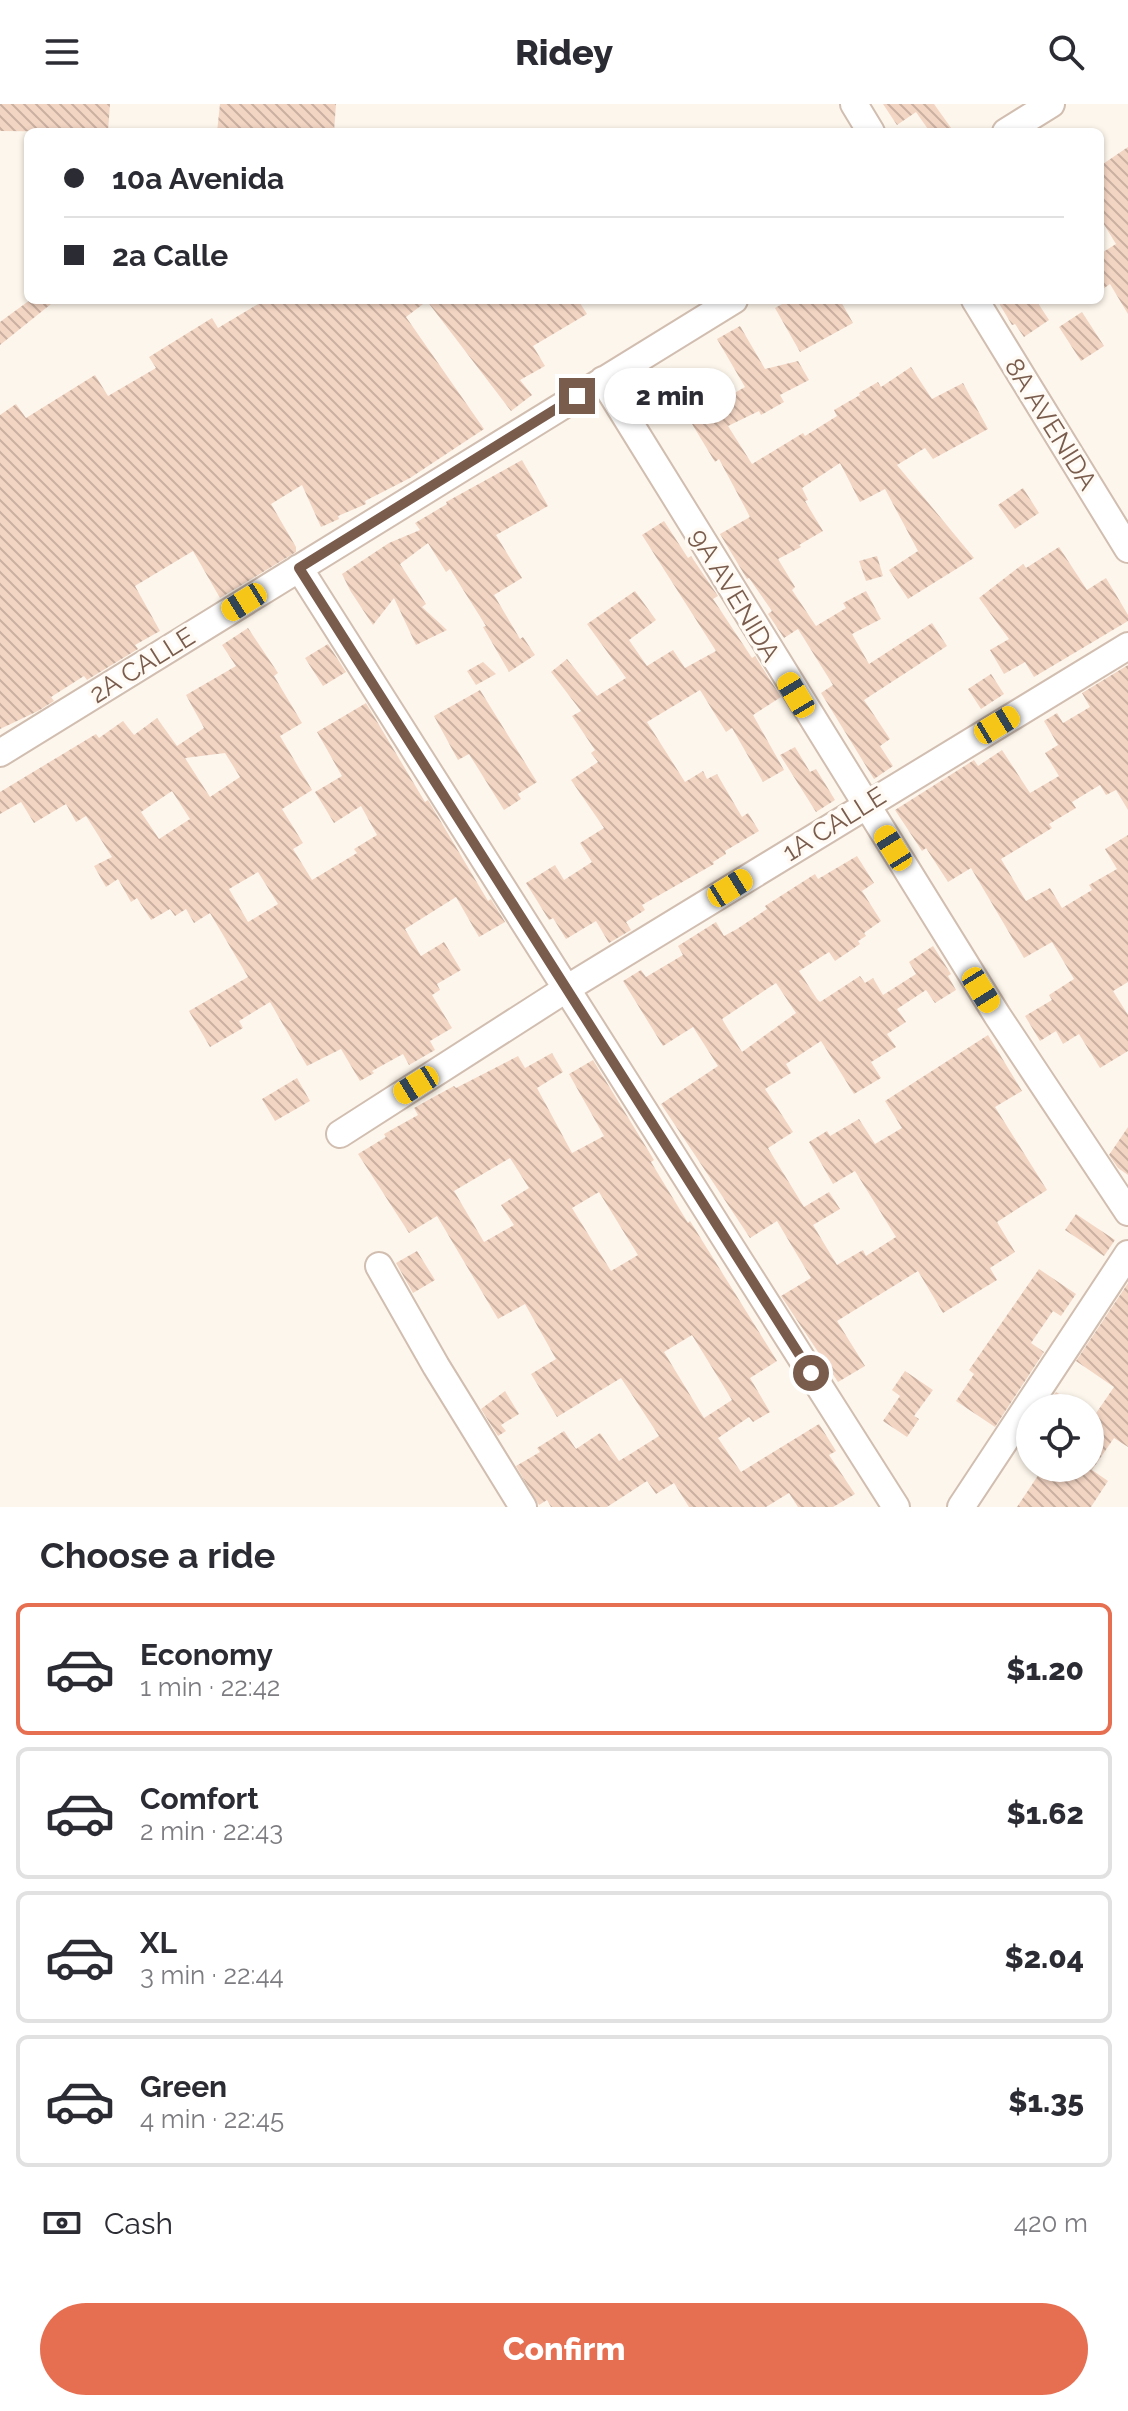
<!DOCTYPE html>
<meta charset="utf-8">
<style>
:root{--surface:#fff;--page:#f2f2f3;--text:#2b2b33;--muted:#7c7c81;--line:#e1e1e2;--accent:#e76f51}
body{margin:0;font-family:Raleway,sans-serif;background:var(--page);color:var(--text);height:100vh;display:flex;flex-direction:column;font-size:30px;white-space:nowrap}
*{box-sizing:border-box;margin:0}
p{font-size:26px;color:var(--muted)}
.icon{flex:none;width:44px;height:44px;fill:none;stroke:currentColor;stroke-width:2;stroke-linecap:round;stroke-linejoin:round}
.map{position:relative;height:1403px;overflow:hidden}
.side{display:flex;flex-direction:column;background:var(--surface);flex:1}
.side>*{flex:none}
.hud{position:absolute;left:24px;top:24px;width:1080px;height:176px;border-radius:12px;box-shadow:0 2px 6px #0004;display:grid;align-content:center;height:176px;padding:0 40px;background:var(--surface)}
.buttons{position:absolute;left:1016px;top:1290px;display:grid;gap:16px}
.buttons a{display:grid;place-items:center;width:88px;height:88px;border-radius:50%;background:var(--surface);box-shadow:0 2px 6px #0004;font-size:40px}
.end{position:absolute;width:36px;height:36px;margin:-18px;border:10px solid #7a5c4d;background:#fff;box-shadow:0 0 0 4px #fff}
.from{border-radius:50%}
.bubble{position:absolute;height:56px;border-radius:28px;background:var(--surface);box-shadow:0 2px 6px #0004;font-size:26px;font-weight:800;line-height:56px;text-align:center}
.car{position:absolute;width:24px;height:48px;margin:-24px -12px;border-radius:10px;box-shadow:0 0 6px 2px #0007;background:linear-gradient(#f5c518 24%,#345 0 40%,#f5c518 0 76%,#345 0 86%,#f5c518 0)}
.hud b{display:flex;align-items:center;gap:28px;height:76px;font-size:30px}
.hud b+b{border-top:2px solid var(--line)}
.hud i{width:20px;height:20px;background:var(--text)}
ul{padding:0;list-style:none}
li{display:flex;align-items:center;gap:24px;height:132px;margin:0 16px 12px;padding:0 24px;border:4px solid var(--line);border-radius:12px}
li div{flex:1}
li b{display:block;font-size:30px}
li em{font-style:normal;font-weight:800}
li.selected{border-color:var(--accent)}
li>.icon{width:72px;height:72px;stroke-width:1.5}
h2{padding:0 40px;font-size:36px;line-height:96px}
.pay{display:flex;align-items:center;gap:20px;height:88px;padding:0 40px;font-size:30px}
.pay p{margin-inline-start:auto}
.primary-button{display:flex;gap:16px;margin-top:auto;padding:16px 40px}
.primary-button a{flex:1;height:92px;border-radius:48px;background:var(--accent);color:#fff;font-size:32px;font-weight:800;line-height:92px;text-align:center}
header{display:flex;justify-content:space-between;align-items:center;height:104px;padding:0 40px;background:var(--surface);font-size:36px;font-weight:800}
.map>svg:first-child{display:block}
.building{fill:url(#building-back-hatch);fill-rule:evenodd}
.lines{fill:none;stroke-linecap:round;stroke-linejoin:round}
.minor-casing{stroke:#d1beb0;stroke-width:30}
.minor{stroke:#fff;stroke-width:26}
.route{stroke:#7a5c4d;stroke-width:10}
.labels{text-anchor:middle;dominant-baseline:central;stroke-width:7;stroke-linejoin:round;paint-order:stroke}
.street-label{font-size:26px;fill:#7a5c4d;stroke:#fffaf3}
</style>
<header><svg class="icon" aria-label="menu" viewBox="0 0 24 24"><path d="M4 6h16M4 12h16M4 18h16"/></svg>Ridey<svg class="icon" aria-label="search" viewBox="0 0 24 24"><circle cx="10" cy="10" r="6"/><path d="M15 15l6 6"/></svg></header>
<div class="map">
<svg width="1128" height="1403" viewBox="0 0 1128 1403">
<defs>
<pattern id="building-back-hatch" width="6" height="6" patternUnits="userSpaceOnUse" patternTransform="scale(2)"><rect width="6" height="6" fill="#f3d5c3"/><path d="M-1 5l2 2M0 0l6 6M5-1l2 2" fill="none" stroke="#cab0a1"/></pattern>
</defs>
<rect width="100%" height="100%" fill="#fdf6ec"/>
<path class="building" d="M0,0H110L108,28L0,27Z
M220,0H336L334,28H217Z
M883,0H934L954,28H930L916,8L897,21Z
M1128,43V210L1110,180L1100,187V150L1116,140L1100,114V62Z
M30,196H56L0,241V218Z
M265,196H578L587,210L533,242L545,262L520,276L532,291L511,307L427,197L406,213L484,325L410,374L365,397L366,400L338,412L339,415L321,423L302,381L271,400L296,443V448L220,494L193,447L135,482L160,527L135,541L138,545L87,576L84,572L51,593L54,597L38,607L0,625V311L16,300L26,314L95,271L108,292L156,264L149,253L212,214L218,224Z
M789,196H840L853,219L800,248L775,204Z
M997,196H1036L1049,216L1024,233L1015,220L1012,221Z
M1082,208L1104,242L1081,257L1059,223Z
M740,222L765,265L798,257L809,276L780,291L784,298L761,311L759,307L728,322L752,360L803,329L805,332L837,312L834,306L860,291L859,289L878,278L881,283L911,263L932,295L963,279L988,325L933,355L925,344L897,361L974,454L908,495L889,466L918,447L885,385L860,398L840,359L802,384L808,396L805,397L823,427L799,441L801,443L778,455L795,483L792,486L816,522L846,504L843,499L866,487L881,515L852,530L869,560L932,519L947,542L864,596L890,635L880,642L893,662L874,675L821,589L833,581L798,525L784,534L768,510L772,507L749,474L747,475L720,430L750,413L719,355L715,358L689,315L745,283L717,235Z
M522,356L548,402L496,431L522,474L494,491L520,535L523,533L535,551L509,568L483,523L486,522L450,465L446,468L428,439L400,460L426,500L422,503L447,526L416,541L394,494L373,521L351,488L342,470L389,439L420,426L415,419L447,400L446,398Z
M1023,384L1039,409L1015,425L998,401Z
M664,417L688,454L691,452L718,492L713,495L752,554L755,552L781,593L753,611L784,666L763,678L732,624L726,628L700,586L647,618L685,678L703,667L707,675L717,670L742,713L748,709L759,727L725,747L726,750L713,758L714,760L642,801L645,806L626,818L631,826L609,839L596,817L566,835L553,814L549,816L526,779L555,761L564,776L592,758L580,739L604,724L571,676L598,658L591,649L595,646L572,612L581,607L551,568L567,555L597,592L626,574L587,520L635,487L656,516L629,536L647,562L673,546L685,564L716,547L642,431Z
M1059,443L1087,486L1106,474L1128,511V517L1034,573L1025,558L1004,570L990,546L1009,535L979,494L1023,460L1026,464Z
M877,452L883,472L866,477L859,457Z
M248,524L278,569L274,572L302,619L280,632L312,686L282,705L303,739L293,745L312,776L357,749L354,745L377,731L361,702L334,719L315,688L342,672L317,628L366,599L425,698L428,696L488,797L491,795L505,818L479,833L456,793L405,825L421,852L444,838L461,866L437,880L440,886L432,891L452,924L430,937L435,946L409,961L403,950L372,967L374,969L360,977L341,945L307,962L270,898L239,917L243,924L210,943L189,907L248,873L210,809L194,819L186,805L175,812L170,805L151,816L137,794L131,798L118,775L106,783L94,762L112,753L86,712L76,718L66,700L34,719L21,698L0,710V688L96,630L99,634L123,617L134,631L157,614L177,642L204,624L186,591L236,562L222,541ZM225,649L240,673L210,693L185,654ZM172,687L190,715L159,735L141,708ZM258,768L278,800L248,818L229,785Z
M328,540L346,568L323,582L305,554Z
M483,558L496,570L476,581L467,567Z
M1128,561V706L1116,686L1106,691L1100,681L1072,698L1076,704L1049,720L1052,724L1001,755L1026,797L1050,784L1062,804L1092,786L1089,781L1117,765L1105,745L1128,731V878L1113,887L1128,911V947L1100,964L1079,930L1063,940L1056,927L1040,937L1025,912L1052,896L1049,891L1074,875L1052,838L1024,854L971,764L948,778L926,744L922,747L895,706L974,656L978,662L1002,646L1030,689L1059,672L1045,649L1058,641L1044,617L1057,609L1063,619L1090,603L1082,589Z
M991,570L1004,590L981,605L968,585Z
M480,586L537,678L518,690L521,695L504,706L469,650L458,656L434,612Z
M795,643L810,668L816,665L835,696L816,708L780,651Z
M857,752L874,779L862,787L881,817L864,829L866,832L858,837L860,840L835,857L829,848L799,867L817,895L820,898L860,872L865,879L873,874L883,891L916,870L909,858L933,842L951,870L948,872L956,886L935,899L926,886L897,905L906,918L887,930L896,943L871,958L881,974L854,990L821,937L786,960L791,969L765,985L793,1028L768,1044L804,1103L829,1088L840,1105L813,1121L837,1161L863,1146L866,1152L896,1133L855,1067L833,1080L809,1038L827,1027L830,1032L859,1015L875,1040L902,1024L885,997L988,931L1022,987L995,1003L1047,1086L997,1118L1015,1148L990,1164L997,1176L943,1209L918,1167L837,1217L865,1262L838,1278L781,1192L811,1174L777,1117L750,1134L661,1000L718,962L693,923L663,942L623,877L641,866L646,873L683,851L678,842L716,818L724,832L737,825L767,805L765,802L815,770L818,775ZM776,879L796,909L742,948L722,915Z
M552,949L563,968L537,984L572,1049L604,1032L569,970L593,956L654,1056L651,1058L688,1119L690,1117L777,1257L750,1274L770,1308L753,1318L749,1313L718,1334L741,1368L819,1320L836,1347L829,1351L855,1390L833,1403H798L789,1389L766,1403H689L674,1379L656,1390L647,1377L607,1403H551L547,1396L539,1401L516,1362L540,1348L537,1344L564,1327L576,1345L600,1329L619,1357L659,1332L621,1274L557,1313L531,1270L556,1255L525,1200L498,1215L437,1112L409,1129L358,1050L386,1033L384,1030L418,1011L414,1004L430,995L454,982L456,984L518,952L525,964ZM510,1054L529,1084L501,1101L514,1121L484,1138L454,1087ZM599,1088L638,1151L611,1167L572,1104ZM692,1231L732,1296L704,1314L664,1248Z
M297,974L310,997L275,1017L262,995Z
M1128,1023V1071L1118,1064L1109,1051Z
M1076,1110L1115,1136L1104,1152L1065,1126Z
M417,1147L435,1176L413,1189L396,1159Z
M1039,1165L1076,1190L1061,1212L1053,1207L1031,1239L1044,1248L995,1323L956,1297L974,1270L969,1266Z
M1128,1179V1343L1114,1334L1092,1366L1108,1377L1091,1403H1017L1043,1364L1090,1365V1318L1114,1283L1076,1257Z
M905,1267L933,1286L914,1312L919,1315L907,1333L883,1317L900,1292L892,1286Z
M505,1287L519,1310L501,1321L506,1327L498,1332L481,1305Z
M1056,1288L1081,1304H1051L1047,1301Z"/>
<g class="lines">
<defs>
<path id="minor" d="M854,0L871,28
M1006,28L1051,0
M975,196L1128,445
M603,276L997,911L1128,1108
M299,464L896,1403
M0,649L734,196
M340,1030L566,885L1128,542
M379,1162L436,1262L523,1403
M961,1403L1128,1150"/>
</defs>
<use href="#minor" class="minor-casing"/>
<use href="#minor" class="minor"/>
</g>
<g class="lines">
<path class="route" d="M577,292L299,464L811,1269"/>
</g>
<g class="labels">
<g class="street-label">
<text transform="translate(1051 320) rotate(58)">8A AVENIDA</text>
<text transform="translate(735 491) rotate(59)">9A AVENIDA</text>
<text transform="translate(142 561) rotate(-32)">2A CALLE</text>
<text transform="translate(834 720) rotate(-32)">1A CALLE</text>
</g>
</g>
</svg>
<div class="buttons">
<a><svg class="icon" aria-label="locate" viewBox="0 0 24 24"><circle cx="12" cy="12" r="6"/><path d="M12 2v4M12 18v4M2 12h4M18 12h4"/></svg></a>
</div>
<i class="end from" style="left:811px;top:1269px"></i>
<i class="end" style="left:577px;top:292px"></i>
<div class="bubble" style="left:604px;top:264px;width:132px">2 min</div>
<i class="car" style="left:244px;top:498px;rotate:238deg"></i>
<i class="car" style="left:796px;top:591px;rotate:329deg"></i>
<i class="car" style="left:997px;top:621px;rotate:59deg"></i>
<i class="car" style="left:893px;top:744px;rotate:328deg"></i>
<i class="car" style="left:730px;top:784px;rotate:58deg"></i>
<i class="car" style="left:981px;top:886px;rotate:148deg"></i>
<i class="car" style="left:416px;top:981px;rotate:238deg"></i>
<div class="hud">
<b><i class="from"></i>10a Avenida</b>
<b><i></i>2a Calle</b>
</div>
</div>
<section class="side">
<h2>Choose a ride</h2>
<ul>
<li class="selected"><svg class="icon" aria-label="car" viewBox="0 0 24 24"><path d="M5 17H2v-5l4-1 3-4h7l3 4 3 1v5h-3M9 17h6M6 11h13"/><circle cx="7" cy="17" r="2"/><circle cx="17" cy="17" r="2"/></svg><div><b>Economy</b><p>1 min · 22:42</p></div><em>$1.20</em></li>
<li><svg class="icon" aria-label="car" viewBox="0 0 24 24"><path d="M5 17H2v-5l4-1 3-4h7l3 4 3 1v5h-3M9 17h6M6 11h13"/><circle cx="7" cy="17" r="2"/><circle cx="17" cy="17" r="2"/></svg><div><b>Comfort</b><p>2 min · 22:43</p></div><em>$1.62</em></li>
<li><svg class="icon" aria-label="car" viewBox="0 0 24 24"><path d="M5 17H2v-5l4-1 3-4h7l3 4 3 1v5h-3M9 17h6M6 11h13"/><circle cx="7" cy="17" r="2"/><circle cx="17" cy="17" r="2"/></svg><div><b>XL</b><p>3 min · 22:44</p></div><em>$2.04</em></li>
<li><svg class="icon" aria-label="car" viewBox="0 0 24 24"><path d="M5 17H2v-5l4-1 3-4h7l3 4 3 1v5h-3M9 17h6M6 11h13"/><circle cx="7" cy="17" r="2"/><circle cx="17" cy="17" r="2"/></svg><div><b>Green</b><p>4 min · 22:45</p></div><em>$1.35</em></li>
</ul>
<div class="pay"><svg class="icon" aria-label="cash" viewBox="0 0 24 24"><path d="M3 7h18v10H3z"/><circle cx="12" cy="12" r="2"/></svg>Cash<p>420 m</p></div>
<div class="primary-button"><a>Confirm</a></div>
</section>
